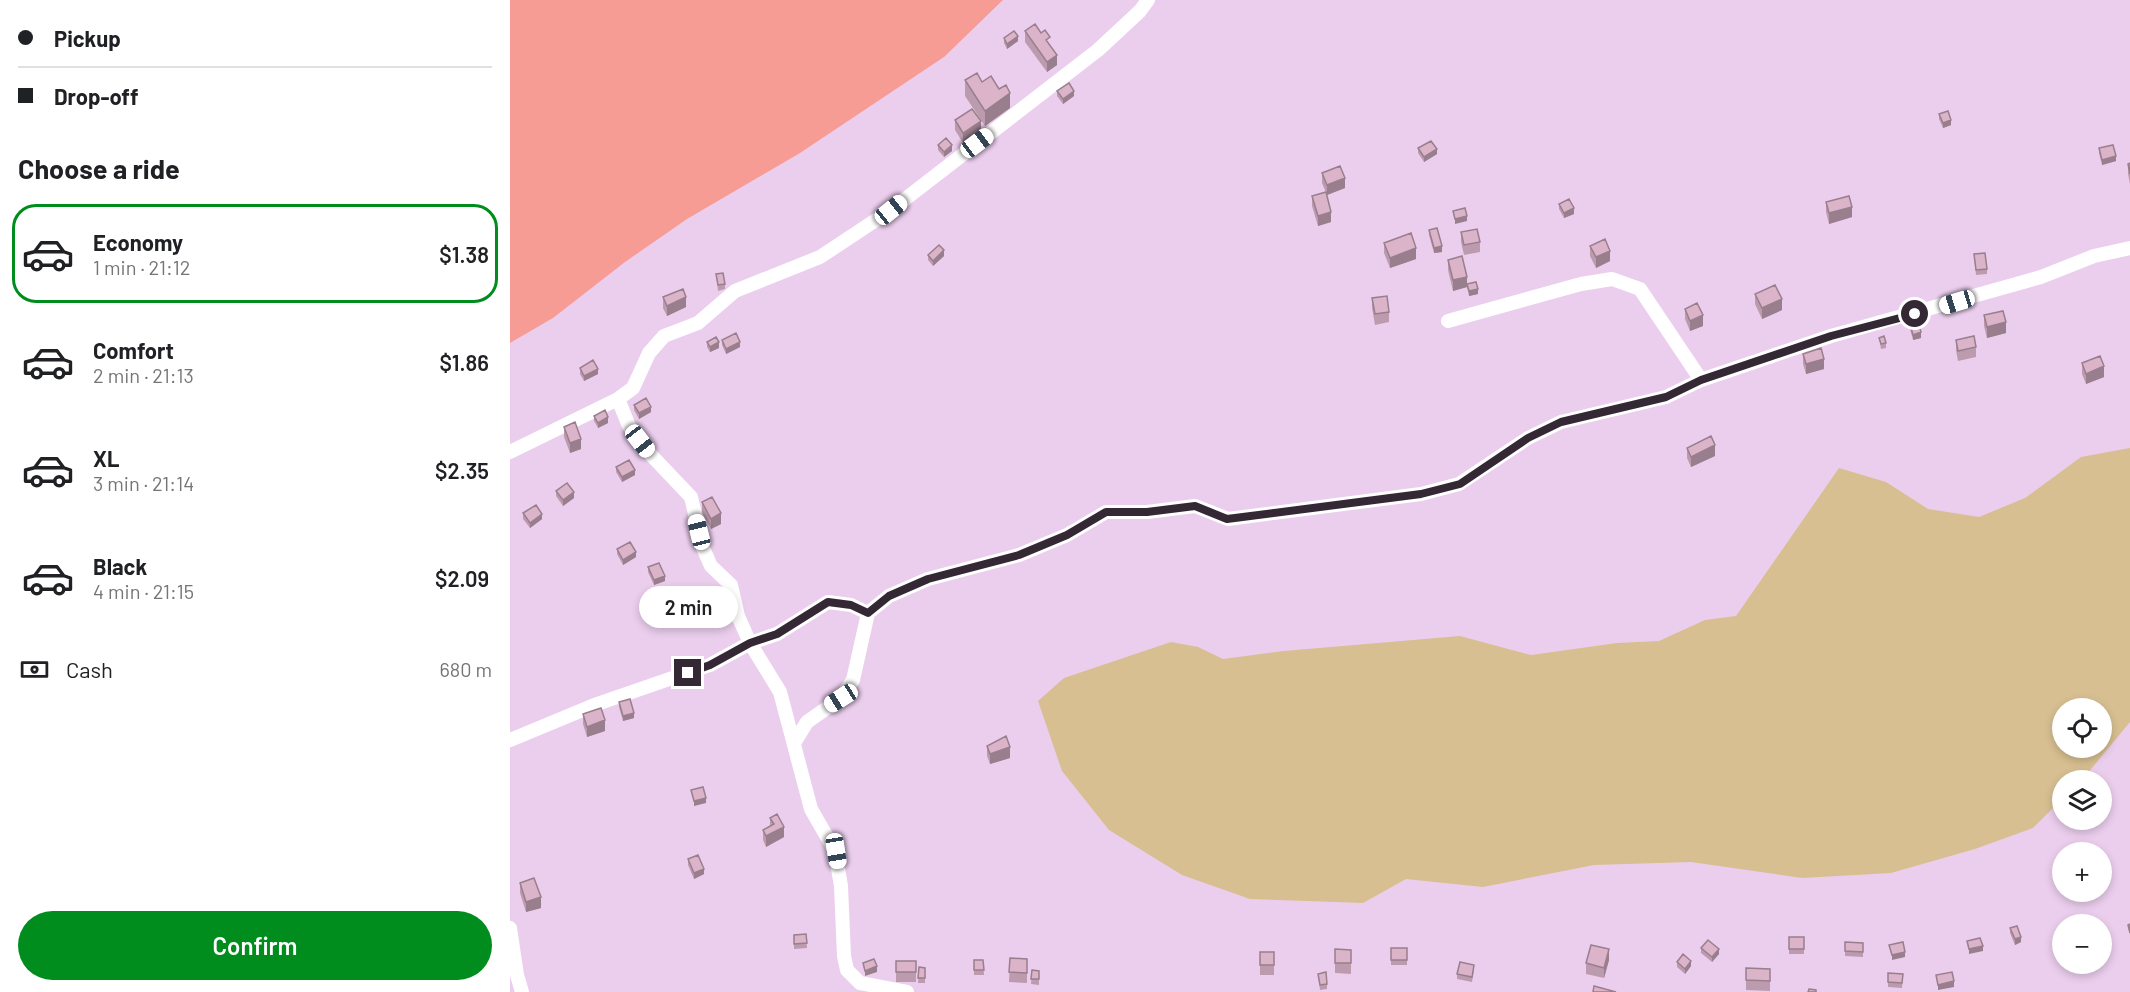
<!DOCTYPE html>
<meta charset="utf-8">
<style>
:root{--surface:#fff;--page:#f2f2f2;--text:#202124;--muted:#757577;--line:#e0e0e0;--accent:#008d1d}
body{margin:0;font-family:Barlow,sans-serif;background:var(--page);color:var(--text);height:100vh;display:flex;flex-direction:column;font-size:22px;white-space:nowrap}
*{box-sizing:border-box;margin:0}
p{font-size:20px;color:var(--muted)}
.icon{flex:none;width:33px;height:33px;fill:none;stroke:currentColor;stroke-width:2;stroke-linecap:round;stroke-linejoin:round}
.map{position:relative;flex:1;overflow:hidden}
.details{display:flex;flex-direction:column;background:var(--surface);width:510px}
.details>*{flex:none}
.top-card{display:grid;align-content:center;height:132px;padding:0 18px;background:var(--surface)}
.controls{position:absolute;left:1542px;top:698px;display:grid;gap:12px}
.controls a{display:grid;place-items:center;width:60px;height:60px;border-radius:50%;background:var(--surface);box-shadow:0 3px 9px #0003;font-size:30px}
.end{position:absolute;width:27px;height:27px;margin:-14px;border:8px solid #332834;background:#fff;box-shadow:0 0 0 3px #fff}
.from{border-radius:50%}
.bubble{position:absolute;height:42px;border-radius:21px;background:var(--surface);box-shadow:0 3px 9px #0003;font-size:20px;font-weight:600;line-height:42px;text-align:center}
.car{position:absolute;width:18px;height:36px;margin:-18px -9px;border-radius:8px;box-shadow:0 0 4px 2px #0007;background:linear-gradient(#fff 24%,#345 0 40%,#fff 0 76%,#345 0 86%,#fff 0)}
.top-card b{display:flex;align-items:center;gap:21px;height:57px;font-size:22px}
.top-card b+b{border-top:2px solid var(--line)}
.top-card i{width:15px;height:15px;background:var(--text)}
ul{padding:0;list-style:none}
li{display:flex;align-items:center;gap:18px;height:99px;margin:0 12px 9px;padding:0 6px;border:3px solid transparent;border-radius:24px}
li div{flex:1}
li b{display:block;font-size:22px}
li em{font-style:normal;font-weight:600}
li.selected{border-color:var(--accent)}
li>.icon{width:54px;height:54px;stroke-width:1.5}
h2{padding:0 18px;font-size:27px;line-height:72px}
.pay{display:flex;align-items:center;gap:15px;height:66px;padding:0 18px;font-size:22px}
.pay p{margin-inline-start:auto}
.button{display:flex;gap:12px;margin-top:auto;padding:12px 18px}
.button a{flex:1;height:69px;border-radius:36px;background:var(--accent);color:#fff;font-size:24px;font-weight:600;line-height:69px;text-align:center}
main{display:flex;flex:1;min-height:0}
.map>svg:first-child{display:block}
.green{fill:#d7bf91;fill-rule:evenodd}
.water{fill:#f79c95}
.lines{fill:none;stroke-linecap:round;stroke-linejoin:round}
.minor{stroke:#fff;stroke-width:14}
.wall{fill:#bc9bae}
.shaded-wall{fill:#997e8d}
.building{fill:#dbb4ca;stroke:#997e8d;stroke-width:1.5}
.route{stroke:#332834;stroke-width:8}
</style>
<main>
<section class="details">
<div class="top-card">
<b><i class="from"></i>Pickup</b>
<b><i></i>Drop-off</b>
</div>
<h2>Choose a ride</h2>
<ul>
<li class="selected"><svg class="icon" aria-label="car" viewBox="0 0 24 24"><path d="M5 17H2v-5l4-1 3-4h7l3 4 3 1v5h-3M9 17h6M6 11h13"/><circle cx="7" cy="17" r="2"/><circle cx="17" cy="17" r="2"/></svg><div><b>Economy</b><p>1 min · 21:12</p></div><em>$1.38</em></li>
<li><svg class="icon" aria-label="car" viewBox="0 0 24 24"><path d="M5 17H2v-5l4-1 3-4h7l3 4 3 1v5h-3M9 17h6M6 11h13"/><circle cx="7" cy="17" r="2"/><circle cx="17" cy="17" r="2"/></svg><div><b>Comfort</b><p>2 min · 21:13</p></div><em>$1.86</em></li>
<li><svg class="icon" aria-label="car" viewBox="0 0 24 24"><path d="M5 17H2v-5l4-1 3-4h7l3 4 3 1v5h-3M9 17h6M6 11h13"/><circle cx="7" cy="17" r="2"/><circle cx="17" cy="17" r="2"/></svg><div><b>XL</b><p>3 min · 21:14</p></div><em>$2.35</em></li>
<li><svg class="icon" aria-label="car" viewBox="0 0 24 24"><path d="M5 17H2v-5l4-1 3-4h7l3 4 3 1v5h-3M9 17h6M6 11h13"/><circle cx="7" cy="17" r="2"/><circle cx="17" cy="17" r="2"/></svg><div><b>Black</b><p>4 min · 21:15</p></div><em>$2.09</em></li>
</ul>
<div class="pay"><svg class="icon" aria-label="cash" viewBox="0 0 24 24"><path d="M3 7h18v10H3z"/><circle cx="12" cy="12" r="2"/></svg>Cash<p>680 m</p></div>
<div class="button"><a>Confirm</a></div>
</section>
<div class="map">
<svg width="1620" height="992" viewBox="0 0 1620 992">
<rect width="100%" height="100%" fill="#ebceed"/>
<path class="green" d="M1620,448V722L1572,780H1552V799L1523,828L1465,849L1381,873L1292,878L1181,862L1084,865L973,887L896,879L853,903L740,899L672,875L599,830L552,771L528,701L554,678L661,642L688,647L713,659L774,651L950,636L1021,655L1107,643L1149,641L1195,620L1226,616L1329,468L1376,482L1418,509L1469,517L1515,498L1571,457ZM1552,708H1592V747H1552Z"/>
<path class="water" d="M0,0H493L434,57L290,153L177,219L115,262L43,318L0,343Z"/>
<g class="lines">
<path class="minor" d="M938,321L1071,284L1102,279L1130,289L1191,380L1321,336L1531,277L1584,256L1620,248
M108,399L119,426L142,456L181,497L193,548L201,566L221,585L228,616L240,643L270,692L301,809L325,851L331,886L334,956L337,970L350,983L397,992
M0,452L108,399L123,388L139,353L154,336L188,323L225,291L310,257L381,210L588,50L630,11L638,0
M0,740L87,704L200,665L240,643L267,634L318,602L341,605L358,613
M284,743L297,722L331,698L343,680L358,613L379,596L418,579L509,555L557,535L596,512H637L685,506L718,519L911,494L949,484L1018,438L1051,422L1156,397L1191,380
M0,928L7,975L12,992"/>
</g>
<path class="wall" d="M515,31L540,45L547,65L537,72L515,42Z
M494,38L508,41L497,49L494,43Z
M455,80L472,82L500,108L475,126L455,96Z
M547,91L564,96L553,104L547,96Z
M1429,114L1441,125L1433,128L1429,119Z
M445,120L471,132L453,143L445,130Z
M428,145L442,151L434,157L428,150Z
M908,148L927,154L914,162L908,153Z
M1589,148L1606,161L1592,165L1589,153Z
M1620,163V184L1618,174V164Z
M812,173L835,188L817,195L812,183Z
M802,196L821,222L808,226L802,206Z
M1316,202L1342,217L1319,224L1316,212Z
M1049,204L1064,214L1054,218L1049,209Z
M919,230L932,252L924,253L919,235Z
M951,232L970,242V252L954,255L951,242Z
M874,243L906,259L880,268L874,253Z
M1080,246L1100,261L1086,268L1080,256Z
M1464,254L1477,269V274L1466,275Z
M418,255L434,256L423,266L418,260Z
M938,260L957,284L968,294L959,296L957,287L943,291L938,270Z
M206,274L215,284V289L208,291Z
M1245,294L1272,310L1252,319L1245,304Z
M153,297L176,307L157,316L153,308Z
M862,298L879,312V322L865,325L862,308Z
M1175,309L1193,326L1180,331L1175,319Z
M1474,315L1496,333L1477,338L1474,326Z
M1400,324L1411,338L1403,340L1400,329Z
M1369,338L1376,343V348L1371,349Z
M212,340L230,347L216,354L212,345Z
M1446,340L1466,347V357L1448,361L1446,350Z
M197,342L209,348L200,352L197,347Z
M1293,354L1314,369L1296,374L1293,364Z
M1572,363L1594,377L1576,384L1572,374Z
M70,368L88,374L74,381L70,374Z
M124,405L141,412L129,419L124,410Z
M84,416L98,423L88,428L84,421Z
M54,427L71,449L60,453L54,437Z
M1177,448L1205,456L1181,467L1177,458Z
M106,467L125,475L112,482L106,472Z
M46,491L64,498L53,506L46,496Z
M192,502L211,524L201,529L192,512Z
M13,513L32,519L20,528L13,519Z
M107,549L126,557L113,565L107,554Z
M138,567L155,581L144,585L138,572Z
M109,702L124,718L113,721L109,707Z
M73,714L95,731L77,737L73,724Z
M477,746L500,758L480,764L477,756Z
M260,818L274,837L256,847L253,840V830L260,826Z
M178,859L194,874L184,879L178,865Z
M10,883L31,908L16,912L10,893Z
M1500,928L1511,942L1505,945L1500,933Z
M296,934L297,948L284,949V935Z
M1279,937H1294V954H1279Z
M1335,942L1353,943V957L1335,956Z
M881,948H897V965H881Z
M1191,948L1209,954L1202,962L1191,953Z
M841,950V974L825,973V963Z
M750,952H764V975H750Z
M500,958L517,959V983L499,982Z
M464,960H473L474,975H464Z
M1099,960L1094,978L1076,974V963Z
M386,961H406V982H386Z
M1167,962L1181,966L1175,974L1167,967Z
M409,967L415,968V983H408Z
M1260,969V991L1236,990V980Z
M522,970L529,971V985L521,984Z
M964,970L962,982L947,979V974Z
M1378,973L1393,974L1392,988L1378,987Z
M808,974L817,984V989L810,990Z"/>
<path class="shaded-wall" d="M508,36V41L497,49V44Z
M547,55V65L537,72V62Z
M564,91V96L553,104V99Z
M500,93V108L475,126V111Z
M1441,120V125L1433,128V123Z
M471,121V132L453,143V133Z
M442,145V151L434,157V152Z
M927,149V154L914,162V157Z
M1606,156V161L1592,165V160Z
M835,178V188L817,195V185Z
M1342,207V217L1319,224V213Z
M1064,208V214L1054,218V213Z
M821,212V222L808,226V216Z
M957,216V221L945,224V219Z
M932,246V252L924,253V248Z
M906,248V259L880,268V258Z
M434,250V256L423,266V261Z
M1100,251V261L1086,268V257Z
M957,277V287L943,291V280Z
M968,289V294L959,296V291Z
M176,297V307L157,316V306Z
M1272,299V310L1252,319V308Z
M1193,315V326L1180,331V321Z
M1496,322V333L1477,338V327Z
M1411,332V338L1403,340V335Z
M209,342V348L200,352V347Z
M230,342V347L216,354V349Z
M1314,359V369L1296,374V364Z
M1594,366V377L1576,384V374Z
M88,369V374L74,381V376Z
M141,407V412L129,419V413Z
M98,417V423L88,428V423Z
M71,439V449L60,453V443Z
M1205,445V456L1181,467V457Z
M125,470V475L112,482V477Z
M64,492V498L53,506V500Z
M211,513V524L201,529V519Z
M32,514V519L20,528V523Z
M126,552V557L113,565V560Z
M155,576V581L144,585V580Z
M124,713V718L113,721V716Z
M95,720V731L77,737V727Z
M500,747V758L480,764V754Z
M196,798V803L184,806V801Z
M274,827V837L256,847V836Z
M194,869V874L184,879V873Z
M31,897V908L16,912V902Z
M1511,937V942L1505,945V939Z
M1473,946V951L1459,954V949Z
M1099,949V960L1094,978V968Z
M1209,949V954L1202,962V957Z
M1395,952V957L1382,960V955Z
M1181,961V966L1175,974V969Z
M367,966V972L355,976V971Z
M1444,981V987L1428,990V985Z"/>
<path class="building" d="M525,24L531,33L535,30L540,37L536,40L547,55L537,62L515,31Z
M504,31L508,36L497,44L494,38Z
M467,73L472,82L481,76L489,89L496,85L500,93L475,111L455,80Z
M559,83L564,91L553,99L547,91Z
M462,109L471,121L453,133L445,120Z
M1438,111L1441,120L1433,123L1429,114Z
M436,138L442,145L434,152L428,145Z
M921,141L927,149L914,157L908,148Z
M1603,145L1606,156L1592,160L1589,148Z
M1620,163V174L1618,164Z
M830,166L835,178L817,185L812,173Z
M816,192L821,212L808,216L802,196Z
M1339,196L1342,207L1319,213L1316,202Z
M1059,199L1064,208L1054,213L1049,204Z
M955,208L957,216L945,219L943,211Z
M927,228L932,246L924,248L919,230Z
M967,229L970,242L954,245L951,232Z
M901,233L906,248L880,258L874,243Z
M1095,239L1100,251L1086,257L1080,246Z
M429,245L434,250L423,261L418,255Z
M1475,253L1477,269L1466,270L1464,254Z
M952,256L957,277L943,280L938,260Z
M213,273L215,284L208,285L206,274Z
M966,282L968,289L959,291L957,284Z
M1265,285L1272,299L1252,308L1245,294Z
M173,289L176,297L157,306L153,297Z
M877,296L879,312L865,314L862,298Z
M1187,303L1193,315L1180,321L1175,309Z
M1493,311L1496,322L1477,327L1474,315Z
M1408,322L1411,332L1403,335L1400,324Z
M226,333L230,342L216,349L212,340Z
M1374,336L1376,343L1371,344L1369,338Z
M1464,336L1466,347L1448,351L1446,340Z
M206,337L209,342L200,347L197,342Z
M1311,348L1314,359L1296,364L1293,354Z
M1590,356L1594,366L1576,374L1572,363Z
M83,360L88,369L74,376L70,368Z
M136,398L141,407L129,413L124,405Z
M95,410L98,417L88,423L84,416Z
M65,422L71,439L60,443L54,427Z
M1201,436L1205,445L1181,457L1177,448Z
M119,460L125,470L112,477L106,467Z
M57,483L64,492L53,500L46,491Z
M202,497L211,513L201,519L192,502Z
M26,505L32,514L20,523L13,513Z
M120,542L126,552L113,560L107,549Z
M149,563L155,576L144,580L138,567Z
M120,699L124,713L113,716L109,702Z
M91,708L95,720L77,727L73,714Z
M496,736L500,747L480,754L477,746Z
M193,787L196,798L184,801L181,790Z
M267,814L274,827L256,836L253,830L264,824L260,818Z
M188,855L194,869L184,873L178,859Z
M24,878L31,897L16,902L10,883Z
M1620,924V933L1618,925Z
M1507,926L1511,937L1505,939L1500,928Z
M296,934L297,943L284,944V935Z
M1279,937H1294V949H1279Z
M1470,938L1473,946L1459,949L1457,941Z
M1198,940L1209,949L1202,957L1191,948Z
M1335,942L1353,943V952L1335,951Z
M1393,942L1395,952L1382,955L1379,945Z
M1081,945L1099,949L1094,968L1076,963Z
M881,948H897V960H881Z
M825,949L841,950V963H825Z
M750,952H764V965H750Z
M1173,954L1181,961L1175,969L1167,962Z
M500,958L517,959V973L499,972Z
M364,959L367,966L355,971L353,963Z
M464,960H473L474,970H464Z
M386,961H406V972H386Z
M950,962L964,965L962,977L947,974Z
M409,967L415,968V978H408Z
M1236,968L1260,969V981L1236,980Z
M522,970L529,971V979H521Z
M816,972L817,984L810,985L808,974Z
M1442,972L1444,981L1428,985L1426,975Z
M1378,973L1393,974L1392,983L1378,982Z
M1084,986L1106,992H1083Z
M1299,989L1306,990V992H1298Z"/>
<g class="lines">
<path class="route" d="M178,673L200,665L240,643L267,634L318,602L341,605L358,613L379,596L418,579L509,555L557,535L596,512H637L685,506L717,519L911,494L950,484L1018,438L1051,422L1156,397L1191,380L1321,336L1405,314"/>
</g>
</svg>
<div class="controls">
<a><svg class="icon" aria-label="locate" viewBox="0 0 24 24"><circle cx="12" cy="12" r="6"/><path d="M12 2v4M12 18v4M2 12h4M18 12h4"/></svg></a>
<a><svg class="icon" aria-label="layers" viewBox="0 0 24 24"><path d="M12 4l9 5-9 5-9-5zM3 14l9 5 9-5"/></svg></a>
<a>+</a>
<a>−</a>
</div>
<i class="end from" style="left:1405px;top:314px"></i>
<i class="end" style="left:178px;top:673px"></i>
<div class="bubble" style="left:129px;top:586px;width:99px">2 min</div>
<i class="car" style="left:467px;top:143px;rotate:53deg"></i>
<i class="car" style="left:381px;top:210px;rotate:51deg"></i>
<i class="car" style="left:1447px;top:302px;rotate:253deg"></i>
<i class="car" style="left:130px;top:441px;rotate:142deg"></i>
<i class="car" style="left:189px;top:532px;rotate:346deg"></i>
<i class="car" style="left:331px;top:698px;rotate:238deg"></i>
<i class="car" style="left:326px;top:851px;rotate:171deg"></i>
</div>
</main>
